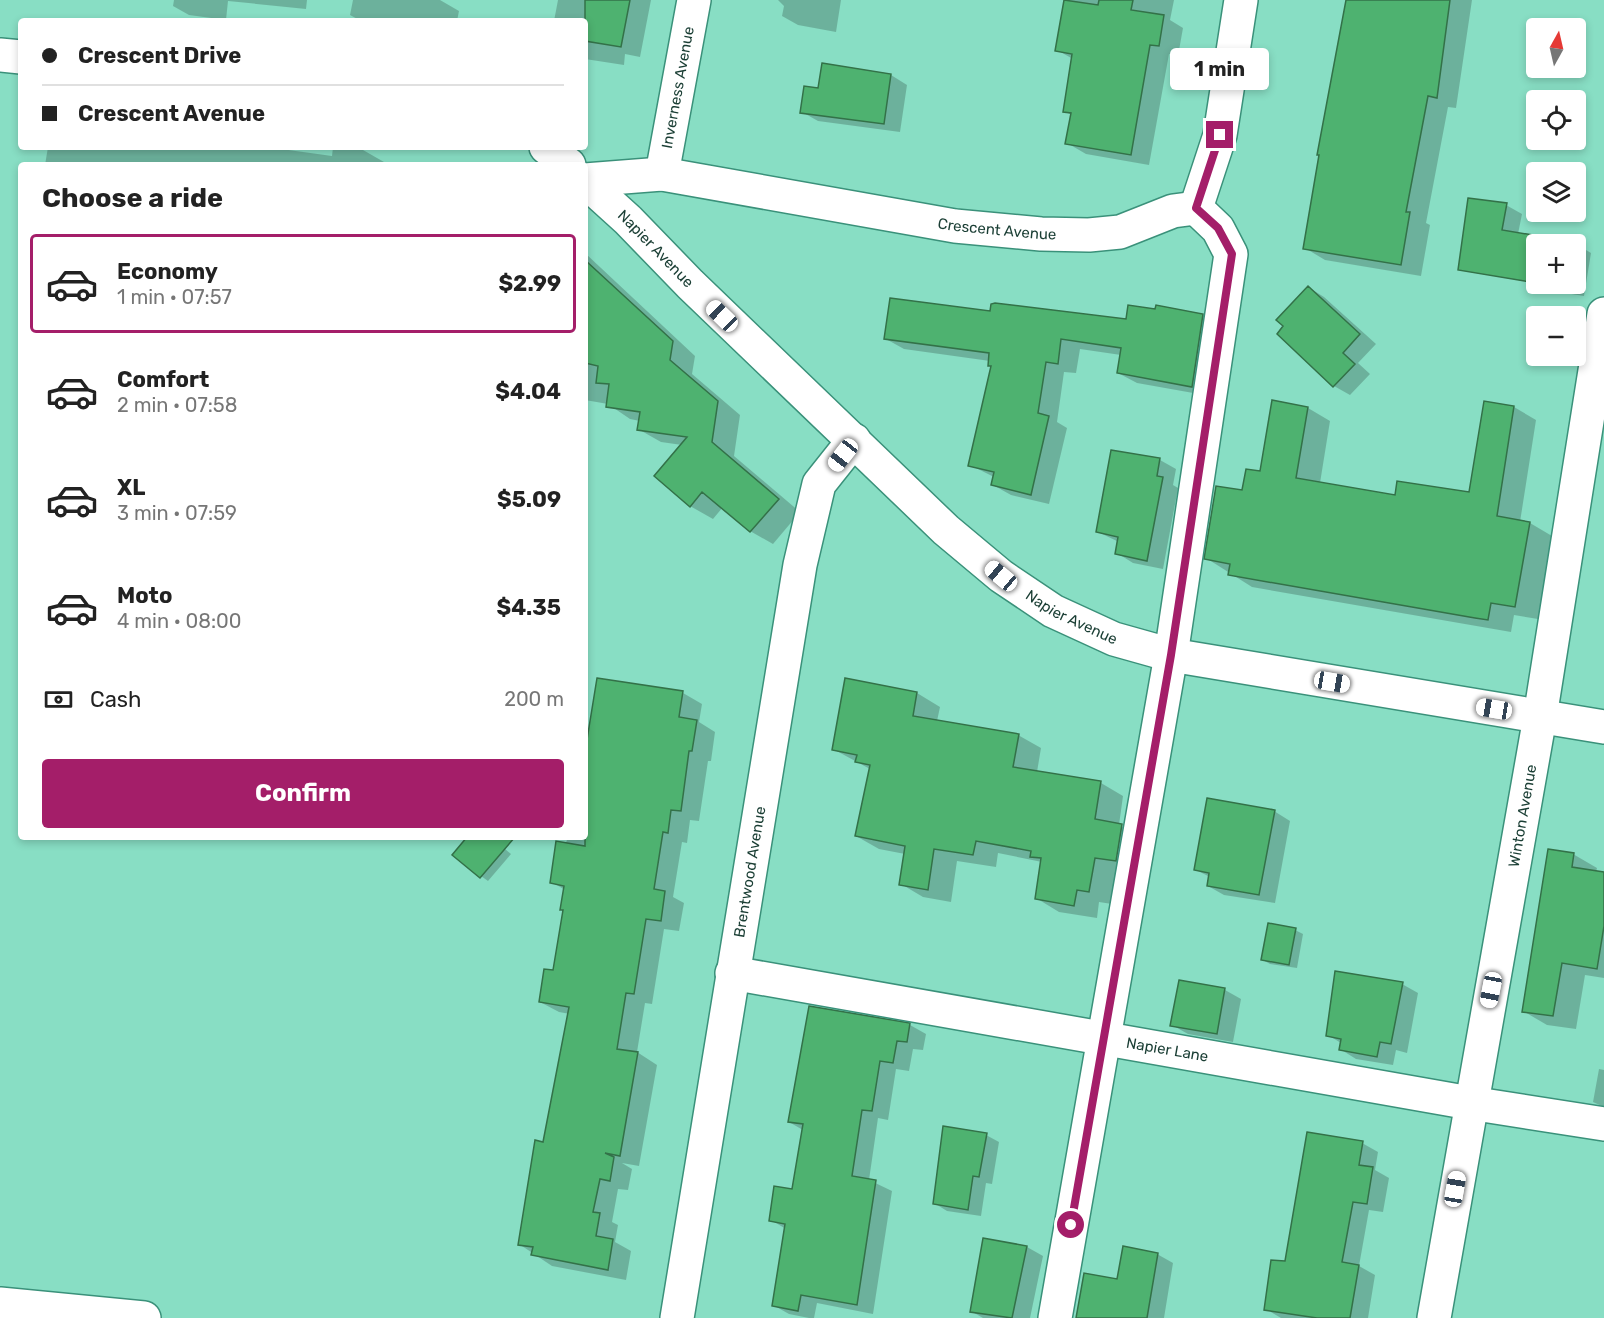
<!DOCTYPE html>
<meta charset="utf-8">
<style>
:root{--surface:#fff;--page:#f2f2f2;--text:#222;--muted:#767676;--line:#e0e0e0;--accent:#a41e69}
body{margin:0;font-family:Rubik,sans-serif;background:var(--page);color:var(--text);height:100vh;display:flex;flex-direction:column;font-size:22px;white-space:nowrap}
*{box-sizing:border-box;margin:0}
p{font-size:20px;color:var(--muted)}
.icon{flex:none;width:33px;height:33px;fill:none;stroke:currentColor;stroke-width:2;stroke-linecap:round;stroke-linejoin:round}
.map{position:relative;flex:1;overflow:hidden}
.details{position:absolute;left:18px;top:162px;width:570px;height:678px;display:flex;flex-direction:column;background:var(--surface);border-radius:6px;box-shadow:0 3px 9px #0003}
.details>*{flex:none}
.hud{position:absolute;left:18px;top:18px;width:570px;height:132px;border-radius:6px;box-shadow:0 3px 9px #0003;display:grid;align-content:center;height:132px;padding:0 24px;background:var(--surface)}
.needle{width:39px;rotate:8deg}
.buttons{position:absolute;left:1526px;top:18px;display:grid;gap:12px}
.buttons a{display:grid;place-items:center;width:60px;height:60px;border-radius:6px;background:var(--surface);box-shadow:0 3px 9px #0003;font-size:30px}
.end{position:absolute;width:27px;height:27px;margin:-14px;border:8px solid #a41e69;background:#fff;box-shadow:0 0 0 3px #fff}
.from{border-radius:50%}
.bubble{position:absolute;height:42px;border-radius:6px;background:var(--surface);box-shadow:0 3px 9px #0003;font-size:20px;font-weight:700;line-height:42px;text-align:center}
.car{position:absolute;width:18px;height:36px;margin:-18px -9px;border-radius:8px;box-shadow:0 0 4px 2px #0007;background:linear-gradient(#fff 24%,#345 0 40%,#fff 0 76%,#345 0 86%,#fff 0)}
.hud b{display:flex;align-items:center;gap:21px;height:57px;font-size:22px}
.hud b+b{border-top:2px solid var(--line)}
.hud i{width:15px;height:15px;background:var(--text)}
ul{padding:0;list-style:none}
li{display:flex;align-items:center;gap:18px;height:99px;margin:0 12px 9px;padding:0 12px;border:3px solid transparent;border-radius:6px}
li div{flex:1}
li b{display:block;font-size:22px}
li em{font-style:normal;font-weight:700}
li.active{border-color:var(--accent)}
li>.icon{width:54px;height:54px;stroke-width:1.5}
h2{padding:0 24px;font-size:27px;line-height:72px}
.pay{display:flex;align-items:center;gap:15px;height:66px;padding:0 24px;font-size:22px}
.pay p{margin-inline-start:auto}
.button{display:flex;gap:12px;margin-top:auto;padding:12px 24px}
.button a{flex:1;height:69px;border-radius:6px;background:var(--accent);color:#fff;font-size:24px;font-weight:700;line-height:69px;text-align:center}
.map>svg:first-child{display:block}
.shadow{fill:#0003;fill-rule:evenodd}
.building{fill:#4eb270;stroke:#337148;stroke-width:1.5}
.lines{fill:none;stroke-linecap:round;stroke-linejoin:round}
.minor-casing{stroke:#3a917a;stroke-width:36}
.tertiary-casing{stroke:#3a917a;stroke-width:36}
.minor{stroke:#fff;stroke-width:33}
.tertiary{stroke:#fff;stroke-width:33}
.route{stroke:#a41e69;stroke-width:8}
.labels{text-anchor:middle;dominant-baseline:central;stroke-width:6;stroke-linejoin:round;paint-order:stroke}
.street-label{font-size:15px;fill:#1a3e34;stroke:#cdf5e7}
</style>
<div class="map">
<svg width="1604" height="1318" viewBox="0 0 1604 1318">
<rect width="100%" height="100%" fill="#88dec4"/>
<path class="shadow" d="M174,0H307L306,9L228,1L226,20L189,15L173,6Z
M353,0H440L459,11L457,21H361L350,15Z
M558,0H651L640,57L625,54L624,65L585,59V21H536L537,18L554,21Z
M778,0H841L836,32L798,25L782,16L784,6Z
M1067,0H1174L1170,20L1183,28L1178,56L1169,54L1149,165L1086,154L1067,143L1072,115L1064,111L1073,59L1057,50Z
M1347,0H1472L1456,108L1448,107L1426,223L1430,225L1421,276L1325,260L1305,248Z
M891,75L907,85L900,132L818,121L802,112L819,90Z
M48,147H267L332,156L333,147H339L363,150L384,162V165H45Z
M1506,205L1522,214L1518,234L1576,244L1591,253L1584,296L1540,289L1524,280L1480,244ZM1536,244H1575V284H1536Z
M585,253L695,356L692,374L740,415L734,456L800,512L773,544L750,531L723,507L713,519L690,506L682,445L661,442L638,429L640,421L630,419L608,404L585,400Z
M1308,287L1324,297L1376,344L1358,363L1370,374L1350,395L1334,386L1279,334Z
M991,313L1127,321L1203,315L1221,326L1210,396L1137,383L1118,373L1121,355L1080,349L1076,373L1064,372L1057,422L1067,428L1049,504L1011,495L993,485L994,477L970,465L993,367L989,365L990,361L904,349L886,339Z
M1273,402L1308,408L1330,421L1320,483L1396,496L1470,494L1485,403L1514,407L1536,420L1520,522L1530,523L1552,536L1538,619L1514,615L1511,632L1252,587L1206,558L1243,492L1261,473Z
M1112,451L1160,460L1176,469L1173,485L1178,488L1163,569L1133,563L1117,553L1119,542L1098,532Z
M599,679L683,693L702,704L699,722L715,732L711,761H708L699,821L690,820L687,843L682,842L673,897L684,903L679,931L664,929L652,1004L645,1003L637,1052L657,1065L639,1166L622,1163L632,1169L628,1190L618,1189L612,1222L618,1225L615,1242L631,1251L626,1280L552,1266L519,1244L544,1143L570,1014L559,1012L540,1002L555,972L565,911V890L552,882L568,837H585V759Z
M847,680L917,693L940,707L937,721L1018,735L1041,748L1037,772L1101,783L1123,796L1119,825L1144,838L1112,904L1099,902L1097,918L1059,912L1036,898L1042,862L998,853L996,867L957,861L951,902L923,897L901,884L905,854L879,849L856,836L870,769L833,749Z
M1274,811L1290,821L1275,903L1224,895L1208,886L1210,877L1196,870Z
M469,837H491L511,854L488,881L481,876Z
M1573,854L1597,868L1596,872L1604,874V978L1585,975L1576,1029L1547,1025L1523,1011Z
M1295,930L1303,934L1297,968L1270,964L1263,960Z
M1402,984L1418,993L1407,1053L1396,1050L1393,1065L1356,1059L1340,1049L1341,1043L1328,1035Z
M1225,990L1241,999L1233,1042L1188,1034L1172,1025Z
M810,1007L910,1025L926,1034L923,1050L913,1049L909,1071L896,1069L888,1120L878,1118L869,1180L892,1191L873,1314L817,1303L814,1318H809L789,1314L773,1305L786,1229L771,1220L793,1190L803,1130L789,1122Z
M1599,1069L1604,1070V1107L1593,1102Z
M986,1135L999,1142L992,1184L986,1183L981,1216L947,1211L934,1203Z
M1362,1143L1378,1152L1375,1170L1389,1178L1383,1212L1369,1210L1359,1266L1375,1275L1368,1318H1281L1266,1309L1286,1263Z
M984,1239L1027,1247L1043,1256L1030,1318H983L971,1311Z
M1157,1254L1173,1263L1164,1318H1080L1118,1280Z"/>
<path class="building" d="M585,0H630L621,47L585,41Z
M1064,0L1098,5L1099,0H1133L1131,10L1164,15L1159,46L1150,45L1131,155L1065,144L1071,113L1063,112L1072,54L1055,51Z
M1346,0H1450L1437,98L1428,96L1406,212H1410L1401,265L1303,249L1319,155H1317Z
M822,63L891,74L884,124L800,113L804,86L818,88Z
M1468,198L1507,203L1502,230L1576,242L1575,250V244H1536V283L1458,270Z
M585,260L673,341L670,360L718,401L712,442L779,499L750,532L702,492L690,507L654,476L687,437L637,430L640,412L606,407L609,384L596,383L598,366L585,363Z
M1308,286L1360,334L1343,353L1355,364L1333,387L1277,334L1283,326L1276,320Z
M890,298L990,311L991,304L995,303L1126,319L1128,305L1155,309L1156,305L1203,314L1192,387L1117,373L1121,348L1061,339L1058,364L1046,362L1038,413L1049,416L1031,495L991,485L994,472L968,466L991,366H988L989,353L884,339Z
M1272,400L1308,407L1296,478L1395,495L1397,481L1469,492L1484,401L1514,406L1497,516L1530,522L1515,607L1491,603L1488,620L1475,618L1228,575L1230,564L1204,559L1216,486L1242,490L1246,469L1260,471Z
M1111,450L1160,458L1157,476L1163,477L1147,561L1115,554L1118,537L1096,532Z
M597,678L683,691L679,717L697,720L692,751H689L681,811L671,810L668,833L663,832L654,889L665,891L661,921L646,919L634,994L626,993L617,1049L638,1052L620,1156L605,1153L614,1157L610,1181L600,1179L593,1212L600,1213L596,1236L613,1239L608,1270L531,1255L533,1247L518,1245L535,1140L543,1142L569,1007L539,1002L544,969L553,970L563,910H560L564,886L550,883L556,841L585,846V752Z
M845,678L917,692L913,716L1019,734L1013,767L1101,781L1095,819L1122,824L1116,861L1095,858L1089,892L1077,890L1074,906L1035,899L1041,858L1030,857L1031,851L976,841L973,855L934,849L928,890L899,885L905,846L855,836L870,765L855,762L857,755L832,750Z
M1207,798L1275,810L1259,895L1207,886L1209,873L1194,870Z
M467,837H515L480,878L452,855Z
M1548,849L1574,853L1572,867L1604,872V926L1597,969L1562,963L1553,1016L1522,1012Z
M1268,923L1296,928L1289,965L1261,960Z
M1335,971L1403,982L1391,1044L1380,1042L1377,1057L1339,1050L1341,1039L1326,1036Z
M1179,980L1225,988L1217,1034L1170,1026Z
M809,1006L910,1023L907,1042L897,1041L893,1063L880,1061L872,1111L862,1110L852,1176L876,1180L857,1305L801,1295L798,1311L772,1306L785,1224L769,1221L774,1186L792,1189L803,1124L788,1122Z
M943,1126L987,1133L979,1177L973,1176L968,1210L933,1204Z
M1307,1132L1363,1141L1359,1165L1373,1167L1367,1204L1353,1202L1342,1262L1359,1265L1350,1318H1317L1264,1310L1271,1260L1285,1261Z
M983,1238L1027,1246L1012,1318L970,1312Z
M1123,1246L1158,1253L1147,1318H1076L1084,1273L1117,1279Z"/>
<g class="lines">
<defs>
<g id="minor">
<path id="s1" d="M662,174L694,0"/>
<path id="s2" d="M585,180L662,174L955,226L1041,234L1089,235L1120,232L1173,211L1196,208"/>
<path d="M1196,208L1220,135L1241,0"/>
<path id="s3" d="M732,973L1470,1103L1604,1124"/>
<path d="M0,1304L144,1318"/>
<path id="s4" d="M677,1318L800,565L819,484L854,440"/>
<path d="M1055,1318L1171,655L1231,254L1218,229L1196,208"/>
<path id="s5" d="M1434,1318L1540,717L1604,314"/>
</g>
<g id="tertiary">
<path d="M0,55L21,57"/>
<path d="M546,147L569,165"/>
<path id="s6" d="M585,181L628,220L690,284L946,530L1001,576L1053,611L1114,639L1171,655L1604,727"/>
</g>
</defs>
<use href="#minor" class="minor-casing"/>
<use href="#tertiary" class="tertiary-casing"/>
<use href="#minor" class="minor"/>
<use href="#tertiary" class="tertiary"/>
</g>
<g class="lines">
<path class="route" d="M1071,1225L1171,655L1232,254L1218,228L1196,208L1220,135"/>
</g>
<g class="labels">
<g class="street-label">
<text stroke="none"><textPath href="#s1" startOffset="88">Inverness Avenue</textPath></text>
<text stroke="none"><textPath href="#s2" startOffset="417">Crescent Avenue</textPath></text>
<text stroke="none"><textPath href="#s6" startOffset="98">Napier Avenue</textPath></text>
<text stroke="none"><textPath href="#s6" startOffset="656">Napier Avenue</textPath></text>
<text stroke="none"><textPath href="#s5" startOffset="510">Winton Avenue</textPath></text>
<text stroke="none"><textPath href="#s4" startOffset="452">Brentwood Avenue</textPath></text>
<text stroke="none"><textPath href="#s3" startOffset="442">Napier Lane</textPath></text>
</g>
</g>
</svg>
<div class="buttons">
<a><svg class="needle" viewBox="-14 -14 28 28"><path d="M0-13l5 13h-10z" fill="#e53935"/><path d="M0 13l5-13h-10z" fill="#767676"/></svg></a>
<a><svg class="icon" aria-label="locate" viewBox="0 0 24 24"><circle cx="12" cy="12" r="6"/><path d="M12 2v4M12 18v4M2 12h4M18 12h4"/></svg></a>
<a><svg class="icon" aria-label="layers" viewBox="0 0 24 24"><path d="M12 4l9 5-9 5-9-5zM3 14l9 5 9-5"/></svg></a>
<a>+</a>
<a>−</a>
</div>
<i class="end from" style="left:1071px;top:1225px"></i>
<i class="end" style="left:1220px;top:135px"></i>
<div class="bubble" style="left:1170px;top:48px;width:99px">1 min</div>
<i class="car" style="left:722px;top:316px;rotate:314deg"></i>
<i class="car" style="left:843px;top:455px;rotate:218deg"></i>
<i class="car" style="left:1001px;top:576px;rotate:310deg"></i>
<i class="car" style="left:1332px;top:682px;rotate:100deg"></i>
<i class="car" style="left:1494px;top:709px;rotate:279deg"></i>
<i class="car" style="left:1491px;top:990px;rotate:191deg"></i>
<i class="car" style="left:1455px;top:1189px;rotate:10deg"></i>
<div class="hud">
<b><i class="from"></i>Crescent Drive</b>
<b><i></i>Crescent Avenue</b>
</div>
<section class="details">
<h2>Choose a ride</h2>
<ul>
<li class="active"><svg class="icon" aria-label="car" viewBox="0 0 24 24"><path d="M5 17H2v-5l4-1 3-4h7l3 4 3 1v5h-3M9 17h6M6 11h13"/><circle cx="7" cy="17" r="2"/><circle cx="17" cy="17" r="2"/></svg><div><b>Economy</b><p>1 min · 07:57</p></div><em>$2.99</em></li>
<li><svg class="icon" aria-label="car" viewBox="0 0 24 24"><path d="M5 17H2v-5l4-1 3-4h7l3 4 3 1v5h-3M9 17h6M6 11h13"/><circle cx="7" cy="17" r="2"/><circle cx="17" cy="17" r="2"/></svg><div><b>Comfort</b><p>2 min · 07:58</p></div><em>$4.04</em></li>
<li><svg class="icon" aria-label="car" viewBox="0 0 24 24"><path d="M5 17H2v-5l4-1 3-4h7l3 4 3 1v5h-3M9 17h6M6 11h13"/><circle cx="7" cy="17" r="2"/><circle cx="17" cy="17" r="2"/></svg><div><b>XL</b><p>3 min · 07:59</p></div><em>$5.09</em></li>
<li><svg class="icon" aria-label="car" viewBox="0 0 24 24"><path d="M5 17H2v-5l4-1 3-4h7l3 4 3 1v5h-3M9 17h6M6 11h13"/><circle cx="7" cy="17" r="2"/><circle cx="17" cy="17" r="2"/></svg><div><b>Moto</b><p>4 min · 08:00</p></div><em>$4.35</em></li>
</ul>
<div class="pay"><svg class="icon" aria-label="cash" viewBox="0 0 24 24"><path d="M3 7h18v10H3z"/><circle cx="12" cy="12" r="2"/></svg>Cash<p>200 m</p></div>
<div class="button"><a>Confirm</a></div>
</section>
</div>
